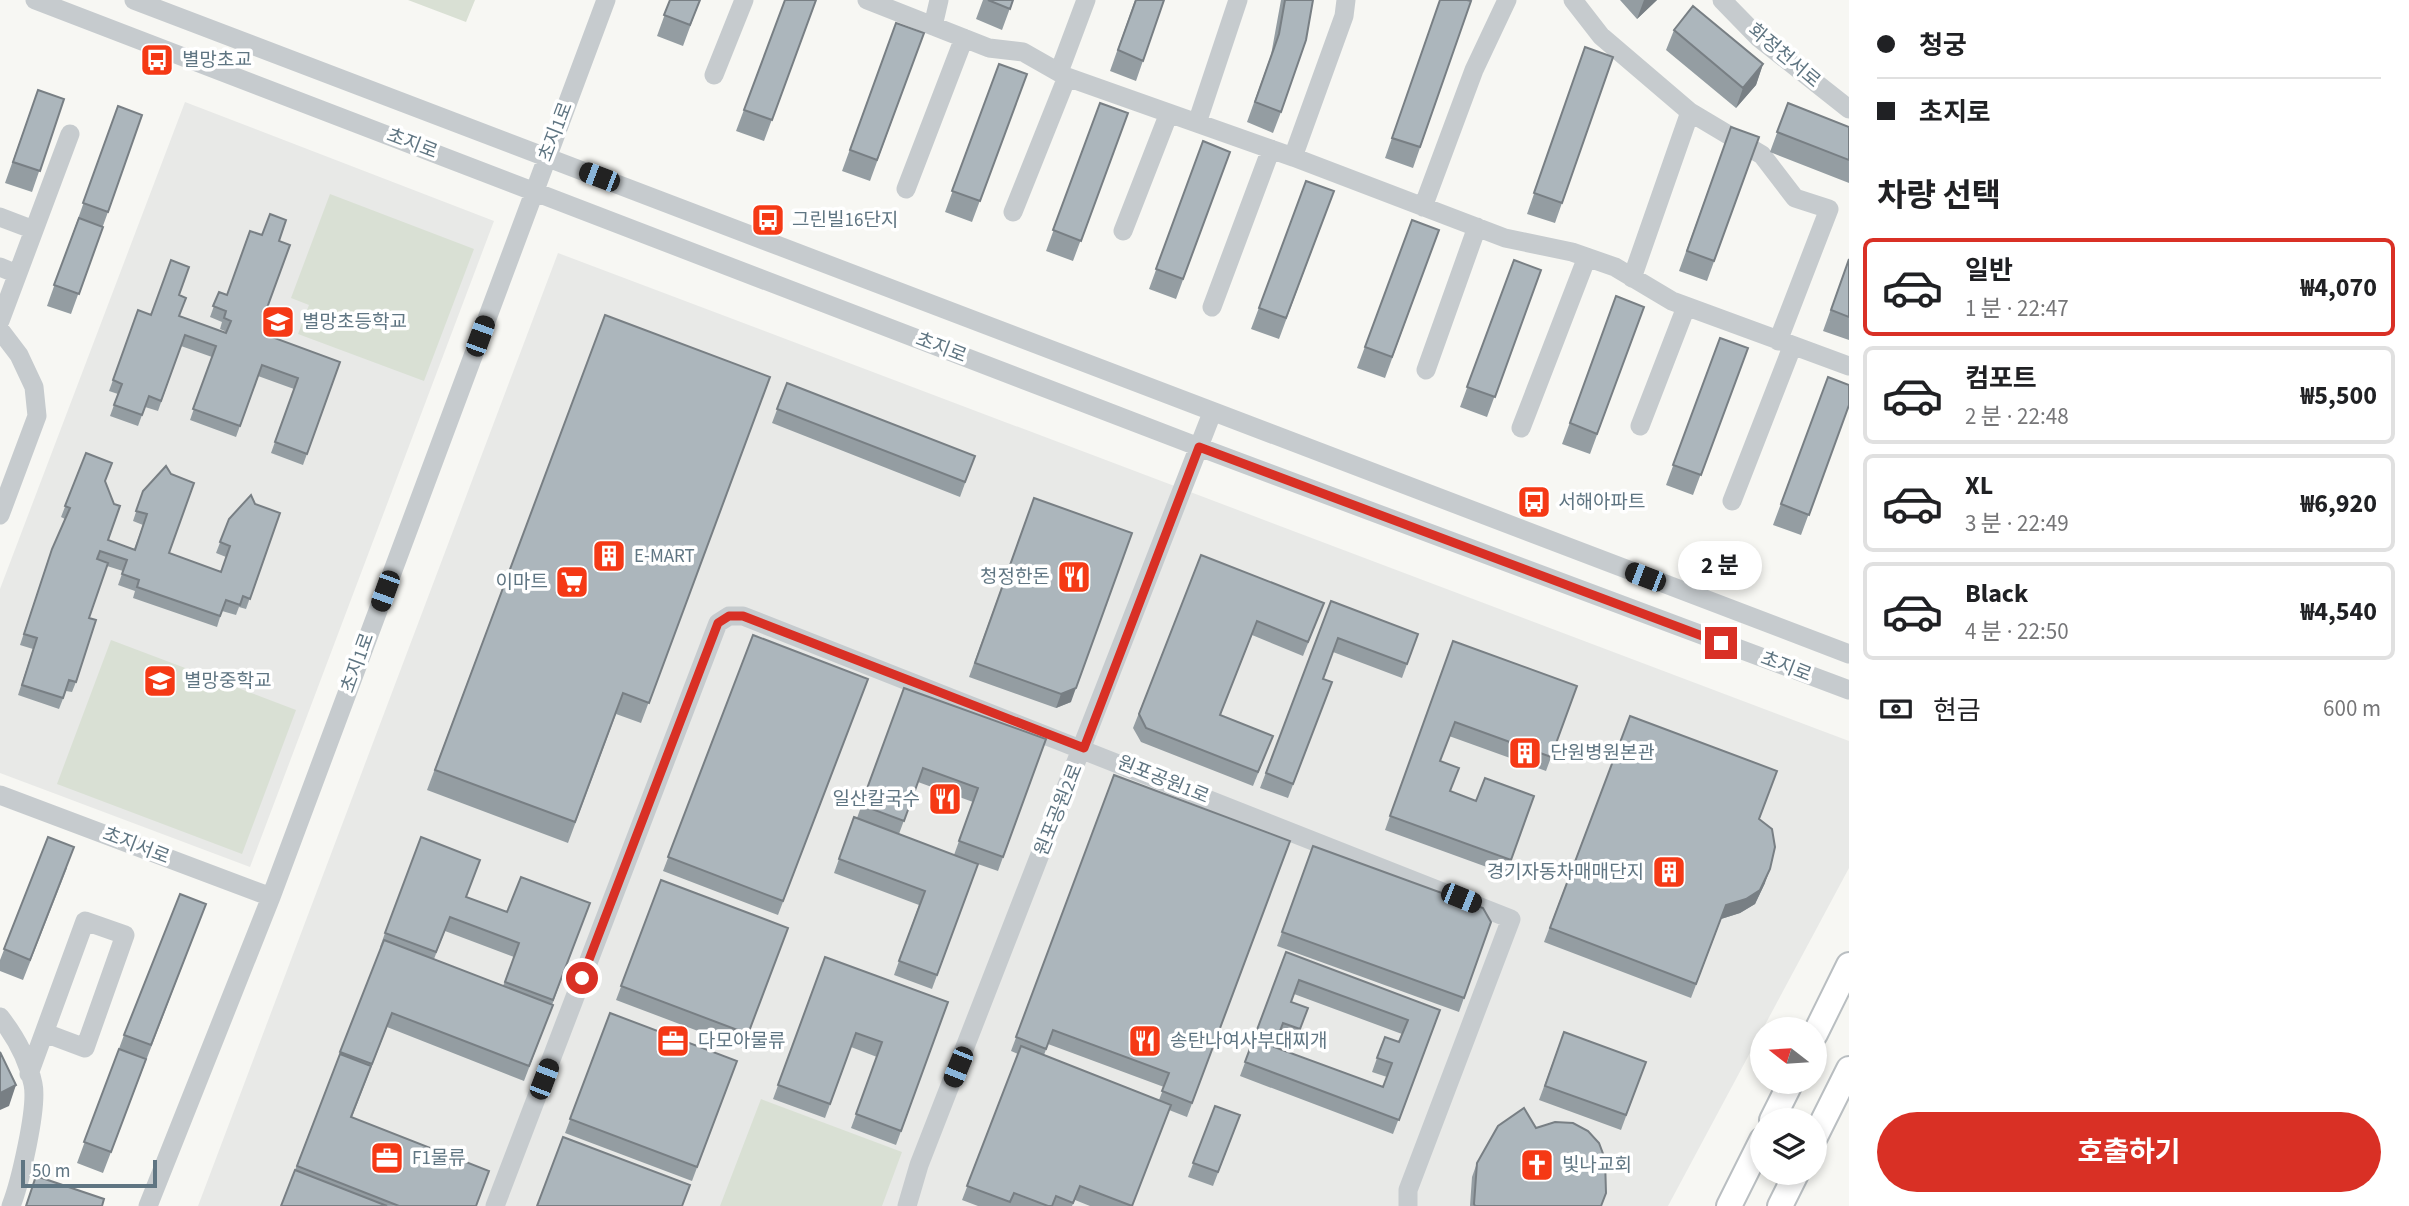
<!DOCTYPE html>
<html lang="ko">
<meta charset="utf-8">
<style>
:root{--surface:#fff;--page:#f6f6f6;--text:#202124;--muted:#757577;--line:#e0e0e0;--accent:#d93025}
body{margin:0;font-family:"Source Sans 3","Noto Sans KR",sans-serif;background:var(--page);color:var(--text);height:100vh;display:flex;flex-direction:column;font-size:26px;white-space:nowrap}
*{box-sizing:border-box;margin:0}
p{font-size:23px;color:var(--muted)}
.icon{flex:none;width:38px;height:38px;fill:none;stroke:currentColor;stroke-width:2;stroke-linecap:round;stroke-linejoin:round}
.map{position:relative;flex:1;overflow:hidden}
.drawer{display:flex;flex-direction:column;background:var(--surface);width:560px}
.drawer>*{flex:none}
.guide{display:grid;align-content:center;height:154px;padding:0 28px;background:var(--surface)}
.needle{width:46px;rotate:287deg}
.tools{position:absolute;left:1750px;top:1017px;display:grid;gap:14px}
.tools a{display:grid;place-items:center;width:77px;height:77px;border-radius:50%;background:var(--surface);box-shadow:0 4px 10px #0003;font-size:35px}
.scale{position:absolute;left:21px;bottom:18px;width:136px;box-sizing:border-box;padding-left:7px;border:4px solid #5f7582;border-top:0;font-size:19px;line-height:24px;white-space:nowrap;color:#5f7582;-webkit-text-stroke:5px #fff;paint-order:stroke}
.end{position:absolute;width:32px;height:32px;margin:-16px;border:9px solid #d93025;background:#fff;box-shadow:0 0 0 4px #fff}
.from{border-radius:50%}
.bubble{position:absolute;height:49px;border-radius:24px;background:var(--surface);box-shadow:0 4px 10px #0003;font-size:23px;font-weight:700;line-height:49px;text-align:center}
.car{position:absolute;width:21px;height:42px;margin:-21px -10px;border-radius:9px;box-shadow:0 0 5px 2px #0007;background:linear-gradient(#222 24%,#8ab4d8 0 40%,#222 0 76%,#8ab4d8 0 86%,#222 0)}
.guide b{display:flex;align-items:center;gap:24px;height:66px;font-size:26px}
.guide b+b{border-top:2px solid var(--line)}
.guide i{width:18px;height:18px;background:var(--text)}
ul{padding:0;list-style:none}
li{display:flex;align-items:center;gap:21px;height:98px;margin:0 14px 10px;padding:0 14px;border:4px solid var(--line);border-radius:10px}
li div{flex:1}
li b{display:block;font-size:26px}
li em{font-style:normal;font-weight:700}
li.active{border-color:var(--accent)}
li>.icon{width:63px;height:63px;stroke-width:1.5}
h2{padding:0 28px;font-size:32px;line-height:84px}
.pay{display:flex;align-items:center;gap:18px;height:77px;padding:0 28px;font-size:26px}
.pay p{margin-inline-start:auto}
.cta{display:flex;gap:14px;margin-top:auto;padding:14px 28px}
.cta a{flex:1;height:80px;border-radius:42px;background:var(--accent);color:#fff;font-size:28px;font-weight:700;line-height:80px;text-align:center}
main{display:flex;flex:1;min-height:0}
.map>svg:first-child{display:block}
.built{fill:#e8e9e7}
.green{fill:#d9e0d4}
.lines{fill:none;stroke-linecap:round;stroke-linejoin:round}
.major-casing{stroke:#b9bec1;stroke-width:28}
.minor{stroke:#c6cbce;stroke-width:19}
.major{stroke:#fff;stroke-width:24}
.wall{fill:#949da2;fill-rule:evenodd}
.shaded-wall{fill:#787f84}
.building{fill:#acb6bc;stroke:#787f84;stroke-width:2;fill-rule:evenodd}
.route{stroke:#d93025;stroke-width:9}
.labels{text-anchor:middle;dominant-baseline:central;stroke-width:7;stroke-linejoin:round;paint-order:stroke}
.street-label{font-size:19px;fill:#5f7582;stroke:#fff}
.poi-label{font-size:19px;fill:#5f7582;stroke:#fff;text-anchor:start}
</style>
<main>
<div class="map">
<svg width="1849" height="1206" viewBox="0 0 1849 1206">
<rect width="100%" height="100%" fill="#f7f7f3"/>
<path class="built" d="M185,102L494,221L250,867L0,773V589Z
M558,253L1849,741V868L1668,1206H198Z"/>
<path class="green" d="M408,0H475L466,22Z
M330,194L474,249L424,381L298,334L309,305L291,298Z
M111,640L296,710L242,854L57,784Z
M761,1099L902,1152L882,1206H720Z"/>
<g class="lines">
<defs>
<path id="major" d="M1815,1034L1849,965
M1772,1120L1791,1082
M1815,1137L1849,1069
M1729,1206L1762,1140
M1780,1206L1797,1172"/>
</defs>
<use href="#major" class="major-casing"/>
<path class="minor" d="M35,0L1199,447L1849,690
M134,0L1849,654
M867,0L989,48L1023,52L1067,77L1293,157
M1346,0L1344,16L1293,157L1505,238L1572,252L1615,267L1672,301L1849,366
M1573,0L1601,36L1690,112L1632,278
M1722,0L1759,38L1849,109
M933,26L939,0
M1059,72L1086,0
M714,75L744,0
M1690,112L1762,155L1795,198L1829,209L1778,341
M1197,123L1238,0
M906,189L964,38
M1423,207L1474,70L1507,0
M1013,212L1067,77
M0,217L34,230
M1123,231L1169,113
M0,267L17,274
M1212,307L1271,149
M0,321L70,134
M0,330L19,355L34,387L37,416L0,515
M1426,370L1477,227
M1640,426L1686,307
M1521,428L1587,257
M1732,501L1792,347
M0,795L271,897
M0,1017C15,1036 28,1060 33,1084C38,1107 20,1183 11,1206
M29,1074L85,921L125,935L85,1048L45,1033
M148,1206L271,897L606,0
M495,1206L718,623L729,616H743L1511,919L1408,1190V1206
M907,1206L919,1165L1212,413"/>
<use href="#major" class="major"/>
</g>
<path class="wall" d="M670,0H700L683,46L657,36Z
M785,0H816L764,141L736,131Z
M983,0H1013L1002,30L976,19Z
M1135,0H1164L1136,81L1110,71Z
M1281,0H1313L1281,112L1273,133L1247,122L1271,55Z
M1440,0L1471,1L1413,168L1385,158Z
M1620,0H1657L1637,19Z
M896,23L924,33L870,181L842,171Z
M1674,30L1763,64L1756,85L1736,108L1666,50Z
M1585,47L1613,57L1555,223L1527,214Z
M999,64L1027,74L972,222L945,212Z
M38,90L64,99L32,192L5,183Z
M1100,103L1128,113L1073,261L1046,251Z
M1788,103L1849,127V183L1770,152Z
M118,106L108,212L71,314L47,306Z
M1731,127L1759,137L1707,281L1679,271Z
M1203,141L1230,152L1176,299L1149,289Z
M1306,181L1334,191L1279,339L1251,329Z
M1412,220L1439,230L1385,378L1357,368Z
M279,241L267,308L269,336L340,362L303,465L271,453L294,389L258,376L236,437L190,420L212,357L181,346L158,411L145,407L138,426L110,416L118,394L109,391L138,310L151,315L179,295V316L226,333L227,332L220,329L222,322L210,317L219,292L227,295Z
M1849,259V340L1823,331Z
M1514,260L1541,270L1487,417L1460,407Z
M1616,296L1644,307L1590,454L1562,444Z
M605,315L770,377L641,723L616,714L568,843L427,790Z
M1720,338L1748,348L1693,495L1666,485Z
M1828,377L1849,405L1801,535L1773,525Z
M787,383L975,456L960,497L772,423Z
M86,453L105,481L108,540L134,549L143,525L133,521L143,491L169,553L221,572L226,557L216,553L229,519L255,504L280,513L246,609L239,607L236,615L222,611L217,627L133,598L135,591L118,585L123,571L107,566L89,618L76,682L72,692L66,691L59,709L18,695L33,649L20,645L48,560L65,519L61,517Z
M1034,498L1071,702L1056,708L969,677Z
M1201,555L1324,603L1303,656L1252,635L1220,715L1273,736L1253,786L1141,742L1133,728Z
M1331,601L1418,634L1402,678L1333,652L1323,679L1332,682L1288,798L1260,788Z
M753,635L868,679L778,915L663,871Z
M1453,641L1577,686L1546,771L1449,736L1440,761L1450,791L1476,801L1534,796L1506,874L1385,830Z
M904,688L1046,739L998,871L972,862L978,864L932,989L894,975L919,905L834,873L854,817L857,818ZM918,782L973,802L954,855L899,834Z
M1630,716L1759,819L1765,883L1755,904L1740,913L1721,919L1691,998L1544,942Z
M1114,775L1290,841L1187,1117L1169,1110L1132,1206H1090L1075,1200L1072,1206H978L962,1200L1018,1054L1011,1051ZM1048,1044L1164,1087L1159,1100L1044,1055Z
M48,837L67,868L23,980L0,971V960Z
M1308,860L1491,922L1459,1012L1277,946Z
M661,880L788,928L743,1048L616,1000Z
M466,897L507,912L590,903L552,1005H553L524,1081L387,1027L352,1117L476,1206H281L381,948L380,947L385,933ZM445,931L514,957L503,986L434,959Z
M206,904L103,1173L77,1163L124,1035Z
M1286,952L1440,1010L1393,1134L1240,1076ZM1294,994L1402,1034L1399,1042L1377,1058L1372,1072L1387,1077L1383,1087L1274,1047L1278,1037L1295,1043L1308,1008L1291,1002Z
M825,957L948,1002L896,1145L851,1128L877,1057L851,1047L825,1118L773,1099Z
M610,1013L737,1061L692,1181L565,1133Z
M1564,1032L1646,1062L1621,1130L1539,1100Z
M1215,1106L1240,1115L1213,1186L1188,1177Z
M1536,1128L1601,1206H1470L1472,1177L1477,1163Z"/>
<path class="shaded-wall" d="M1644,0H1657L1637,19Z
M1763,64L1756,85L1736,108L1743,88Z
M1076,688L1071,702L1056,708L1061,694Z
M1770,869L1765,883L1755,904L1740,913L1721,919L1691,998L1726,905Z
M16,1085L9,1106L0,1110V1093Z"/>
<path class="building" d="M670,0H700L690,25L664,15Z
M785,0H816L772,120L744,110Z
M988,0H1013L1010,9Z
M1136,0H1164L1143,61L1118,50Z
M1285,0H1313L1306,40L1281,112L1255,102L1279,34Z
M1440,0H1467L1471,1L1420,147L1392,138Z
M1693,6L1763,64L1743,88L1674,30Z
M896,23L924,33L877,160L850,150Z
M1585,47L1613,57L1562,203L1534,193Z
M999,64L1027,74L980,201L952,191Z
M38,90L64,99L40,171L13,162Z
M1100,103L1128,113L1081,241L1053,230Z
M1788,103L1849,127V160L1777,132Z
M118,106L142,115L108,212L83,203Z
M1731,127L1759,137L1714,261L1687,251Z
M1203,141L1230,152L1183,279L1156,269Z
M1306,181L1334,191L1286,318L1259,308Z
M270,214L286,220L279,241L290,245L267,308L277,312L269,336L340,362L307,454L275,442L298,378L262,365L240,426L193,409L216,346L185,335L161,401L149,396L142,415L114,405L122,384L113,380L138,310L151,315L171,260L189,267L179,295L186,298L179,316L226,333L231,321L224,318L226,311L213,306L219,292L227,295L250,231L262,235Z
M79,218L103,227L79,294L54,285Z
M1412,220L1439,230L1392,357L1365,347Z
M1849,259V317L1831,310Z
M1514,260L1541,270L1495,397L1467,387Z
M1616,296L1644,307L1597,434L1570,423Z
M605,315L770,377L649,703L623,693L575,822L435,770Z
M1720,338L1748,348L1701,475L1673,465Z
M1828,377L1849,385V405L1809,515L1781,504Z
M787,383L975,456L965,482L777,409Z
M86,453L112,463L105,481L114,504L120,506L108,540L135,550L147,514L136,511L143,491L166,466L171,474L194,483L169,553L221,572L230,546L220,542L229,519L251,495L255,504L280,513L250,599L243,596L240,605L226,600L220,616L137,587L139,580L122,574L127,560L100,551L97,559L108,563L89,618L96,620L76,682L69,680L63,698L22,685L37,638L24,634L52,549L70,508L65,506Z
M1034,498L1132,533L1076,688L1061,694L975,663Z
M1201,555L1324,603L1308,642L1257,621L1220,715L1273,736L1258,772L1146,728L1139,714Z
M1331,601L1418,634L1407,664L1338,638L1323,679L1332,682L1293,784L1266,773Z
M753,635L868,679L783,901L668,857Z
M1453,641L1577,686L1551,757L1455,722L1440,761L1459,768L1450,791L1476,801L1485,778L1534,796L1511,860L1390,816Z
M904,688L1046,739L1003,857L959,841L978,788L923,768L904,821L861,805Z
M1630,716L1777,771L1759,819L1772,829L1775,847L1770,869L1760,890L1746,899L1726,905L1696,984L1550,928Z
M1114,775L1290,841L1192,1103L1162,1091L1169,1073L1053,1030L1046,1049L1016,1037Z
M854,817L978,864L937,975L899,961L925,891L839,859Z
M48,837L74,847L30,960L4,949Z
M421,837L480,860L466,897L507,912L521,877L590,903L553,1000L505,982L519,943L450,917L436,952L385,933Z
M1313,846L1483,908L1491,922L1464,998L1282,932Z
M661,880L788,928L748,1034L621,986Z
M180,894L206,904L151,1045L124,1035Z
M384,940L553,1005L529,1066L392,1013L372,1064L340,1052Z
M1286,952L1440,1010L1399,1120L1245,1062ZM1299,980L1408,1020L1399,1042L1385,1037L1377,1058L1392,1063L1383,1087L1274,1047L1283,1023L1300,1029L1308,1008L1291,1002Z
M825,957L948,1002L901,1131L856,1114L882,1042L856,1033L830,1104L778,1085Z
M610,1013L737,1061L697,1167L570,1119Z
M1564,1032L1646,1062L1626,1115L1545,1086Z
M1021,1046L1171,1105L1132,1206L1080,1186L1073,1203L1056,1196L1052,1206H1048L1014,1193L1010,1202L967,1186Z
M119,1049L146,1059L111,1152L84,1142Z
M0,1052L16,1085L0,1093Z
M340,1054L371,1066L351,1117L489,1171L476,1206H399L297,1166Z
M1215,1106L1240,1115L1218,1172L1193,1163Z
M1524,1108L1536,1128L1555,1122L1573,1123L1588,1131L1599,1143L1605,1159L1606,1193L1601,1206H1475L1474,1204L1477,1163L1498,1126Z
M563,1137L690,1185L682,1206H537Z
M295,1170L387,1206H281Z
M36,1176L104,1199L102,1206H26Z"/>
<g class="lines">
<path class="route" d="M582,978L718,623L729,616H743L1084,748L1199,447L1721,643"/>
</g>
<defs>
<symbol id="bus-square" viewBox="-11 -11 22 22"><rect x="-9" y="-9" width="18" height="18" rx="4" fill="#f53915" stroke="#fff"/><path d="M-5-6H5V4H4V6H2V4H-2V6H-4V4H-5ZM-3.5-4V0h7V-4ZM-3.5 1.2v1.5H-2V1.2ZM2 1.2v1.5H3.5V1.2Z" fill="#fff"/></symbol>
<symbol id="school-square" viewBox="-11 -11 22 22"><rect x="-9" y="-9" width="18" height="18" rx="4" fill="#f53915" stroke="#fff"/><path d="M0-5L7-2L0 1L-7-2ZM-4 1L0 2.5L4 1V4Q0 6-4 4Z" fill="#fff"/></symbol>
<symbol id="building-square" viewBox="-11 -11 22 22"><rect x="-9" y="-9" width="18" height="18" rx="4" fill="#f53915" stroke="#fff"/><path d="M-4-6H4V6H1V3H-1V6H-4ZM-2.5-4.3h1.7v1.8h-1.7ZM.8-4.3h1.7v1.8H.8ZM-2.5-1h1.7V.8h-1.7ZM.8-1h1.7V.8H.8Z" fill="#fff"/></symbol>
<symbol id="restaurant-square" viewBox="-11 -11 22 22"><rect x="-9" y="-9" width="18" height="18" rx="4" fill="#f53915" stroke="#fff"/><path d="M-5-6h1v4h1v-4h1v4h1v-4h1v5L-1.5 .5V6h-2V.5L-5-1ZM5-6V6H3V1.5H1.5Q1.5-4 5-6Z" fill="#fff"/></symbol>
<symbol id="supermarket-square" viewBox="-11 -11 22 22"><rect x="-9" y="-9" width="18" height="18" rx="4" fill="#f53915" stroke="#fff"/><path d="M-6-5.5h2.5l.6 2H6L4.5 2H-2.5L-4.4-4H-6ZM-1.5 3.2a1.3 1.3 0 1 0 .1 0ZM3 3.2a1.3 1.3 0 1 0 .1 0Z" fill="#fff"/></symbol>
<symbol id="office-square" viewBox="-11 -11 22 22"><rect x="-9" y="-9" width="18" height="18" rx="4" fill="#f53915" stroke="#fff"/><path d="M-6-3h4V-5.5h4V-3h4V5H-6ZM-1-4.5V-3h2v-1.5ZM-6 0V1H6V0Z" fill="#fff"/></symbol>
<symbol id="church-square" viewBox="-11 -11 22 22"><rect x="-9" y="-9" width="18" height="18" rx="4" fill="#f53915" stroke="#fff"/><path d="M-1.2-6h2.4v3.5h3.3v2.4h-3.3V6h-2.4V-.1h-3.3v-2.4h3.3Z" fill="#fff"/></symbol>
</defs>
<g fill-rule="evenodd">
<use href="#bus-square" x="138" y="41" width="38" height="38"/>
<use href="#bus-square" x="749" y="201" width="38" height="38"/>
<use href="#school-square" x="259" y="303" width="38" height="38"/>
<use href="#bus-square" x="1515" y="483" width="38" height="38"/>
<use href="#building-square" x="590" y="537" width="38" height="38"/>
<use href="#restaurant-square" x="1055" y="558" width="38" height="38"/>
<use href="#supermarket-square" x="553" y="563" width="38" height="38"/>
<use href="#school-square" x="141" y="662" width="38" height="38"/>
<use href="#building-square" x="1506" y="734" width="38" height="38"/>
<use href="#restaurant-square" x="926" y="780" width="38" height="38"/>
<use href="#building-square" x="1650" y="853" width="38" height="38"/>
<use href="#office-square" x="654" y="1022" width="38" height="38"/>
<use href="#restaurant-square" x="1126" y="1022" width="38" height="38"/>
<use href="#office-square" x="368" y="1139" width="38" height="38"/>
<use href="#church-square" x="1518" y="1146" width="38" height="38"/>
</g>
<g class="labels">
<g class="street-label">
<text transform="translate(1784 56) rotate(40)">화정천서로</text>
<text transform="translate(556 132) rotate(-69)">초지1로</text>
<text transform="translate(412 144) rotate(21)">초지로</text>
<text transform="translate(941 348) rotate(21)">초지로</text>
<text transform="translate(358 663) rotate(-70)">초지1로</text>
<text transform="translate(1786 667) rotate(21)">초지로</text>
<text transform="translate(1163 780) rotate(22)">원포공원1로</text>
<text transform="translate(1059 810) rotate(-68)">원포공원2로</text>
<text transform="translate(136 846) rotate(21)">초지서로</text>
</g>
<g class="poi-label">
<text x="182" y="60">별망초교</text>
<text x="792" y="220">그린빌16단지</text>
<text x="302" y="322">별망초등학교</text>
<text x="1558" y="502">서해아파트</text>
<text x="634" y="556">E-MART</text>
<text x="1050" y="577" text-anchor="end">청정한돈</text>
<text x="548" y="582" text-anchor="end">이마트</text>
<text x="184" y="681">별망중학교</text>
<text x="1550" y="753">단원병원본관</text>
<text x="920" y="799" text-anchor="end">일산칼국수</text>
<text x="1644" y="872" text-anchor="end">경기자동차매매단지</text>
<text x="698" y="1041">다모아물류</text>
<text x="1170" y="1041">송탄나여사부대찌개</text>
<text x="412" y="1158">F1물류</text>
<text x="1562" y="1165">빛나교회</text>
</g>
</g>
</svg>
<div class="tools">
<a><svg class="needle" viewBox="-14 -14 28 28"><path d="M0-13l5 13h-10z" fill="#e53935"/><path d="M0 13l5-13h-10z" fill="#757577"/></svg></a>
<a><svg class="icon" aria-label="layers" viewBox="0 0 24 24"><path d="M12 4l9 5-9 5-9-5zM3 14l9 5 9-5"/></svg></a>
</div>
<div class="scale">50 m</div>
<i class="end from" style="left:582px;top:978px"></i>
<i class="end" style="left:1721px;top:643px"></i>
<div class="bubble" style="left:1678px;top:541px;width:84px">2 분</div>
<i class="car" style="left:599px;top:177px;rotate:291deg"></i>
<i class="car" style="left:480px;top:336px;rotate:20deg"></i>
<i class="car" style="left:1645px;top:577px;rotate:291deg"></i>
<i class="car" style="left:385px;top:591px;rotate:200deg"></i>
<i class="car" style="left:1461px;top:898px;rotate:112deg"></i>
<i class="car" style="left:958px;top:1067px;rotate:202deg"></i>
<i class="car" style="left:544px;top:1079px;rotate:21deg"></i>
</div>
<section class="drawer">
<div class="guide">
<b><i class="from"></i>청궁</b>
<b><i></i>초지로</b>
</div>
<h2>차량 선택</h2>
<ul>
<li class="active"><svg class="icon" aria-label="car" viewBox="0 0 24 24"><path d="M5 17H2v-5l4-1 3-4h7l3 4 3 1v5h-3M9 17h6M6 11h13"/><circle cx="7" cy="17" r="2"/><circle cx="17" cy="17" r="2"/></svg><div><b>일반</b><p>1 분 · 22:47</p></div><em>₩4,070</em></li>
<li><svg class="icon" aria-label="car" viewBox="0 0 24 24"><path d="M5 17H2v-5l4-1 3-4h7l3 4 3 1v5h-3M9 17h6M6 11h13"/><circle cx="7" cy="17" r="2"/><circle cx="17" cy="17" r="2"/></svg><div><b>컴포트</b><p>2 분 · 22:48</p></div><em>₩5,500</em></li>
<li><svg class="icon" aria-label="car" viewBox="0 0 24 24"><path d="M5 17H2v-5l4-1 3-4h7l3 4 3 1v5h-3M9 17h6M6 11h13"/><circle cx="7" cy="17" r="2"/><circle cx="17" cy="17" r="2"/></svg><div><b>XL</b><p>3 분 · 22:49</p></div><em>₩6,920</em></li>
<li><svg class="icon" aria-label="car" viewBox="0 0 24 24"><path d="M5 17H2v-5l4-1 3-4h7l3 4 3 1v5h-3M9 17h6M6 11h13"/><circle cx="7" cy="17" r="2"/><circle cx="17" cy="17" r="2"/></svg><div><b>Black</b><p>4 분 · 22:50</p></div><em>₩4,540</em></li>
</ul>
<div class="pay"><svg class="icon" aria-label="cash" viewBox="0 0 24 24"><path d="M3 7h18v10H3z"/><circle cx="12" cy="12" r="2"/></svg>현금<p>600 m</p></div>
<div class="cta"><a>호출하기</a></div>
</section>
</main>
